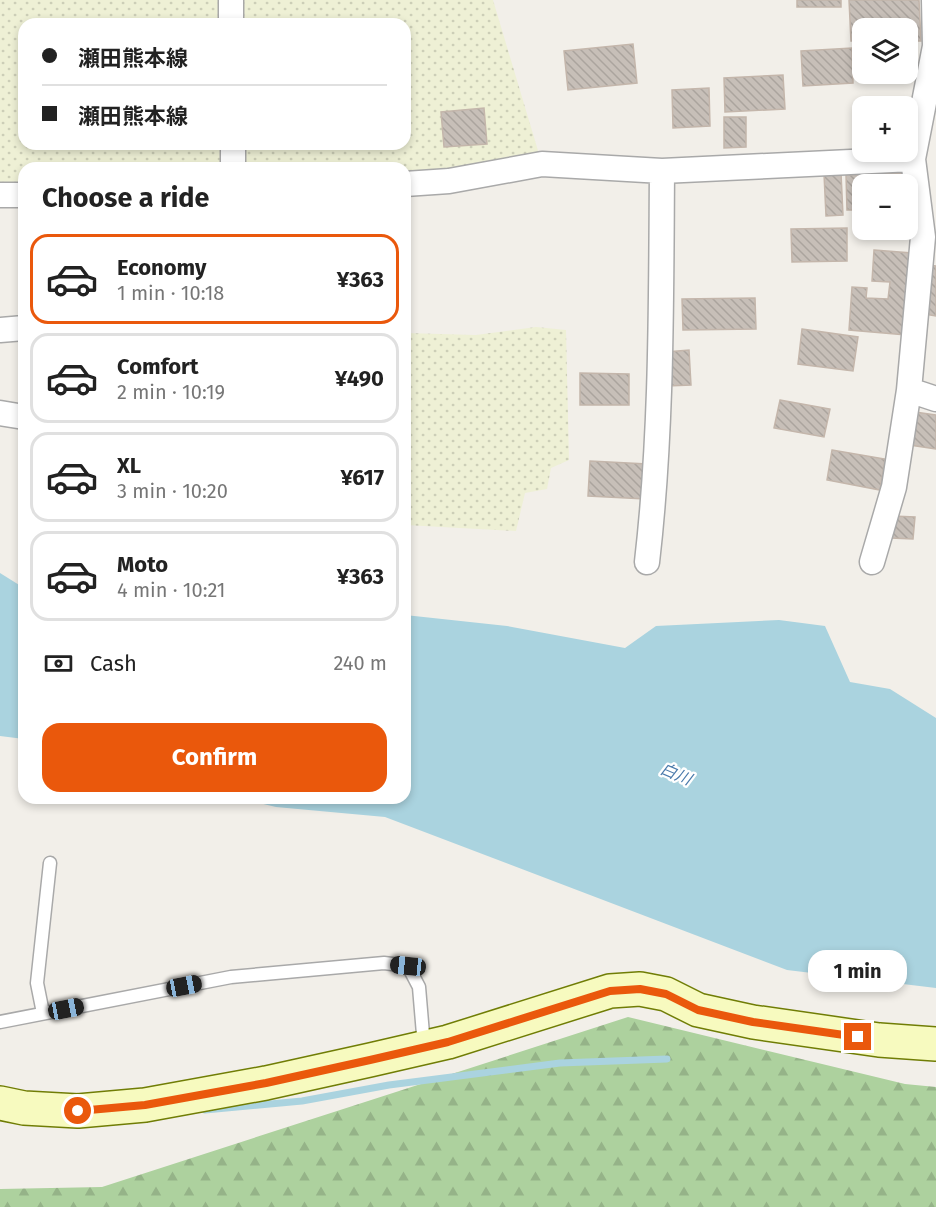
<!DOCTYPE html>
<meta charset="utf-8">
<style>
:root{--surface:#fff;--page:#f2f2f2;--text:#222;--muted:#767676;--line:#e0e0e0;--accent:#ea580c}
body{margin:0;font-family:"Fira Sans","Noto Sans JP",sans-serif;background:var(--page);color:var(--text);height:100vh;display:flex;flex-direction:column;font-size:22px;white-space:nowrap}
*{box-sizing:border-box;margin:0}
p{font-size:20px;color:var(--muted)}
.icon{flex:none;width:33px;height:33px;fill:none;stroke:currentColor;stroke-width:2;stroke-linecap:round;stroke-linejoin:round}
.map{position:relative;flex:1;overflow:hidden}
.side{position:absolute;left:18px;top:162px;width:393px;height:642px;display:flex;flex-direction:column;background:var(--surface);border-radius:18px;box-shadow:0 3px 9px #0003}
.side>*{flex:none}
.top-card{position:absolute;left:18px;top:18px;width:393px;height:132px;border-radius:18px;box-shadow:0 3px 9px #0003;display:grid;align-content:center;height:132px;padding:0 24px;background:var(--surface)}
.tools{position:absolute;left:852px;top:18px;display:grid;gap:12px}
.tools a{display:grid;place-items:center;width:66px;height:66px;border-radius:12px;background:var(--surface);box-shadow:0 3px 9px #0003;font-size:30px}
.end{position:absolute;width:27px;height:27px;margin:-14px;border:8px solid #ea580c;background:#fff;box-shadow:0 0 0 3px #fff}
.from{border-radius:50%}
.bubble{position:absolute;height:42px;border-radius:18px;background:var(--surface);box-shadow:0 3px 9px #0003;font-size:20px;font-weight:700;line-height:42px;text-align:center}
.car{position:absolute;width:18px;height:36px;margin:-18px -9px;border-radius:8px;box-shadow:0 0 4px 2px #0007;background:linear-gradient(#222 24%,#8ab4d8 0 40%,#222 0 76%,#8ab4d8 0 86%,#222 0)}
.top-card b{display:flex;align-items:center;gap:21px;height:57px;font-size:22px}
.top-card b+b{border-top:2px solid var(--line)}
.top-card i{width:15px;height:15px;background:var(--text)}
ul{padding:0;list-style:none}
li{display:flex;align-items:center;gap:18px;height:90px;margin:0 12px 9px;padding:0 12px;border:3px solid var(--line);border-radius:18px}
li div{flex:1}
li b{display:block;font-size:22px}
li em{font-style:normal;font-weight:700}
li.on{border-color:var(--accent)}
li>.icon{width:54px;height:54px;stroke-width:1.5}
h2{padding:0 24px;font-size:27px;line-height:72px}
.pay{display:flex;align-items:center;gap:15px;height:66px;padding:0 24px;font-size:22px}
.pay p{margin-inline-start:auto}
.button{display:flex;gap:12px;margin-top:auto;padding:12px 24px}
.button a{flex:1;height:69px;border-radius:18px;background:var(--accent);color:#fff;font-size:24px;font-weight:700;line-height:69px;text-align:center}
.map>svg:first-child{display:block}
.farmland{fill:url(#farmland-dots);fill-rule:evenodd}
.forest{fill:url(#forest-firs)}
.water{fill:#aad3df}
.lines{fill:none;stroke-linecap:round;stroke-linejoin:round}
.stream{stroke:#aad3df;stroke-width:7}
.building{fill:url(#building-back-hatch);stroke:#c4b6ab;stroke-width:1.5}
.service-casing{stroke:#a9a9a9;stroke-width:15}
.minor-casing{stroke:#a9a9a9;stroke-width:27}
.secondary-casing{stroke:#707d05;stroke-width:36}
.service{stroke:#fff;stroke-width:12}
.minor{stroke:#fff;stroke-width:24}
.secondary{stroke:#f7fabf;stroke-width:33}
.route{stroke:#ea580c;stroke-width:8}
.labels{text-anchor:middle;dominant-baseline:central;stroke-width:4.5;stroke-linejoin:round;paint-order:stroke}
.water-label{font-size:16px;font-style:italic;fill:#4a7aab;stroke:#fff}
</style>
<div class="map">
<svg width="936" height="1207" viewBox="0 0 936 1207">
<defs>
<pattern id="farmland-dots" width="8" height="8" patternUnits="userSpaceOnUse" patternTransform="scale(1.5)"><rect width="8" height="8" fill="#eef0d5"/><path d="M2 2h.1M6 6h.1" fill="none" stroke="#ccceb7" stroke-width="1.8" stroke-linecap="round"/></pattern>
<pattern id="forest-firs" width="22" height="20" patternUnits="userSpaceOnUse" patternTransform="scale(1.5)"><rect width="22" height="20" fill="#add19e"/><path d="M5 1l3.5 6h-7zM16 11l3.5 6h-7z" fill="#95b388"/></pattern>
<pattern id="building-back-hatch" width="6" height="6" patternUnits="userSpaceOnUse" patternTransform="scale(1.5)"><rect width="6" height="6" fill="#c7bfb8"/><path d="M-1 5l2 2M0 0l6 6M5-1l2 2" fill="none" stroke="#aba49e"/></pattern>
</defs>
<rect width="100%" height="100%" fill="#f2efe9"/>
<path class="farmland" d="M0,0H493L542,164L405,178V168H24V205L0,206ZM24,24H405V144H24Z
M536,327L566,330L569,460L551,468L547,489L525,493L516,531L405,525V333L476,335Z"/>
<path class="forest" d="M628,1017L905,1084L936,1087V1207H0V1189L102,1187Z"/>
<path class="water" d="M0,573L24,588V739L0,736Z
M405,615L507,626L625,648L656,626L779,620L825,626L850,682L890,689L936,718V988L787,970L385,817L276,807L238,798H405Z"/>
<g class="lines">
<path class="stream" d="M205,1110L302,1101L389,1085L560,1063L667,1059"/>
</g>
<path class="building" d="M797,0H841V7H797Z
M849,0H919L921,41H908V28H862V41H851Z
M633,44L637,83L568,90L564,51Z
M852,48L853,83L803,86L801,51Z
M783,75L785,109L725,112L724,78Z
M709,88L710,126L673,128L672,90Z
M484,108L487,144L444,147L441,112Z
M724,117H746V147L724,148Z
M841,173L843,215L826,216L824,174Z
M905,173L906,184H862V210H847L846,175Z
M847,228V261L792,262L791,229Z
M874,250L912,253L906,335L849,330L852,287L867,288L866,298L888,299L890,282L872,281Z
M930,265L936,266V316L924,314Z
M755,298L756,329L683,330L682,299Z
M802,329L858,337L853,371L798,364Z
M689,350L691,385L667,386L666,352Z
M580,373L629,374V405H580Z
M780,400L830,409L824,437L774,428Z
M915,412L936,415V449L910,445Z
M832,450L885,459L880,490L827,480Z
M590,461L647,464L645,499L588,496Z
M892,516L915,517L913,539L891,538Z"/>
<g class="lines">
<defs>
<path id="service" d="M43,1013L37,983L50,863
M0,1022L231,977L384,963L408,966L419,987L424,1046"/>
<path id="minor" d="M231,0V24
M934,0L935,46L913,159L923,237L909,390L936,399
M233,144V168
M405,184L449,181L542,164L662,171L913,159
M0,195H24
M0,330L24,328
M0,413L24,417
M647,562C662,433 661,301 662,171
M872,562L894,487L909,390"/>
<path id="secondary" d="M0,1103L24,1108L78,1111L145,1105L266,1083L370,1060L448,1042L610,991L640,989L666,994L698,1010L753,1022L879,1040L936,1044"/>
</defs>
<use href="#service" class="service-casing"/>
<use href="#minor" class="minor-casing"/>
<use href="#secondary" class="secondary-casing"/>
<use href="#service" class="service"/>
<use href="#minor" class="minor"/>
<use href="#secondary" class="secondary"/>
</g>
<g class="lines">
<path class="route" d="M78,1111L145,1105L266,1083L370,1060L448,1042L610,991L640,989L666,994L698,1010L753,1022L858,1037"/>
</g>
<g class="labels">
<g class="water-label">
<text transform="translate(676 774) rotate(23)">白川</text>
</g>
</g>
</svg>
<div class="tools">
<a><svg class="icon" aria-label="layers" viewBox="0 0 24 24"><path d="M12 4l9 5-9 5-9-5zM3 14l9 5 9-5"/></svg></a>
<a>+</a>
<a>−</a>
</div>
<i class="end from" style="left:78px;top:1111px"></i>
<i class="end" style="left:858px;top:1037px"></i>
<div class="bubble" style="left:808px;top:950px;width:99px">1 min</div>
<i class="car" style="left:408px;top:966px;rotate:276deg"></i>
<i class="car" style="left:184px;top:986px;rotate:79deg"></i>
<i class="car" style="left:66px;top:1009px;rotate:79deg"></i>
<div class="top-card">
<b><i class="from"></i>瀬田熊本線</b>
<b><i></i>瀬田熊本線</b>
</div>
<section class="side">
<h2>Choose a ride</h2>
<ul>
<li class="on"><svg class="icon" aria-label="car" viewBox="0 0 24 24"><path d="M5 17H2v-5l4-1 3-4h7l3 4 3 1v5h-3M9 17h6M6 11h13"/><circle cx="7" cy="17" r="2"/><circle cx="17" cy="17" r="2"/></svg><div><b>Economy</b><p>1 min · 10:18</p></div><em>¥363</em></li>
<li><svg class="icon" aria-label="car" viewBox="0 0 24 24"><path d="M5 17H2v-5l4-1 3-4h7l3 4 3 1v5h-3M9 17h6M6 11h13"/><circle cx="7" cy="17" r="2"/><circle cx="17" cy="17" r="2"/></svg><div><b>Comfort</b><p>2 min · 10:19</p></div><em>¥490</em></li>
<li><svg class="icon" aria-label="car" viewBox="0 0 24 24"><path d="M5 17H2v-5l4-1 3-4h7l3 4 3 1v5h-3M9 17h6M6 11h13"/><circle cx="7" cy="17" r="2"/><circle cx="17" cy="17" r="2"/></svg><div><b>XL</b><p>3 min · 10:20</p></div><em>¥617</em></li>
<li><svg class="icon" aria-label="car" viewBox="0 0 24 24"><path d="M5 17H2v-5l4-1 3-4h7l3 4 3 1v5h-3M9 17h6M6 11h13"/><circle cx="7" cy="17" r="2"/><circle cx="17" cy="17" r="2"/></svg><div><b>Moto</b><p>4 min · 10:21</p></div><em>¥363</em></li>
</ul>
<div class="pay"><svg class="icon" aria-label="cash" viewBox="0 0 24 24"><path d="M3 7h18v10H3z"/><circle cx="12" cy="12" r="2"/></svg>Cash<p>240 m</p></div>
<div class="button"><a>Confirm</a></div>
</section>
</div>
